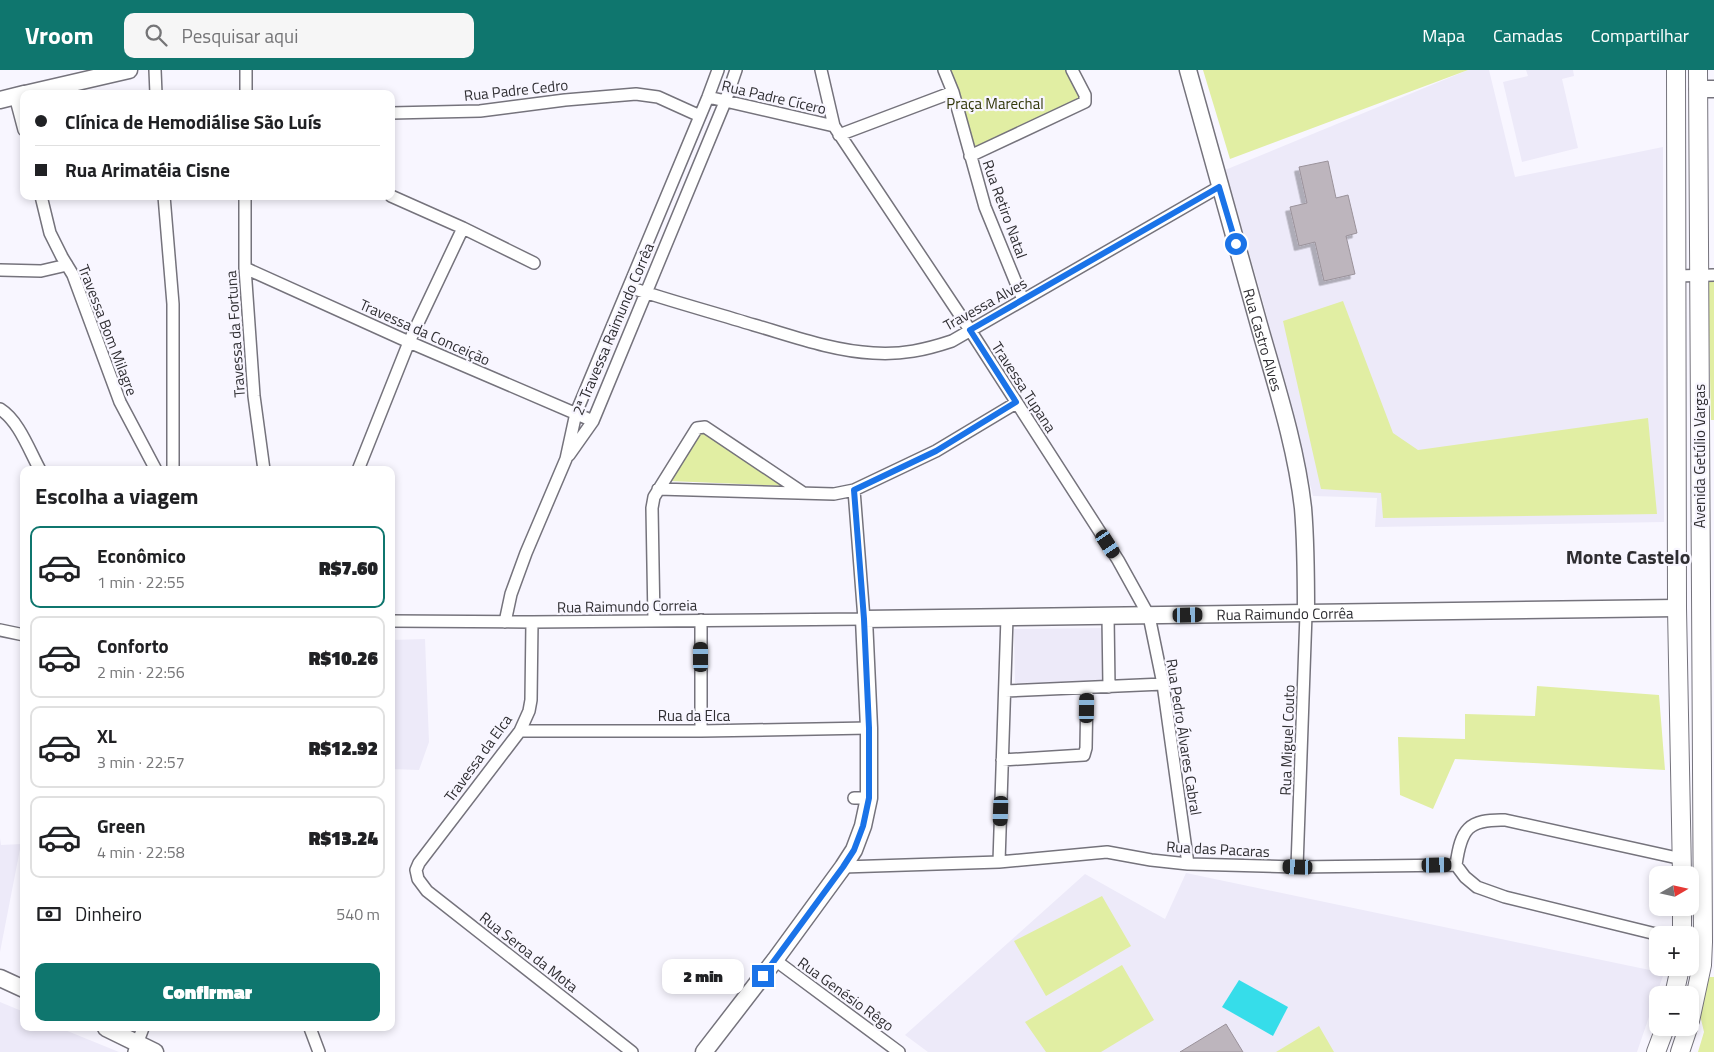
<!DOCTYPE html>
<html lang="pt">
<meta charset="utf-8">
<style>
:root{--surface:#fff;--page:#f6f6f6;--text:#202124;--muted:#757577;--line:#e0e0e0;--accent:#0f766e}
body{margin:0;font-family:"Titillium Web",sans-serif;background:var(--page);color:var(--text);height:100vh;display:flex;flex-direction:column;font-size:19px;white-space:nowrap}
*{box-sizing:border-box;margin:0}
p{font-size:16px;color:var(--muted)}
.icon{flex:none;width:28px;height:28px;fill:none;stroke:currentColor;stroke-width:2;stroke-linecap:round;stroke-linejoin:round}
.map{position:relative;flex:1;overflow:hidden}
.sheet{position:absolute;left:20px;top:396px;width:375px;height:565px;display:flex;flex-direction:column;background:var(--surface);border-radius:10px;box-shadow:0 2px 8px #0003}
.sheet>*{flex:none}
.hud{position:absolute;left:20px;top:20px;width:375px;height:110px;border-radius:10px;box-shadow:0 2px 8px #0003;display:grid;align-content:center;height:110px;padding:0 15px;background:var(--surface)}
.needle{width:32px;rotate:81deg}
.fabs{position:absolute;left:1649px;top:796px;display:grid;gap:10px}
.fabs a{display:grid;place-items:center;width:50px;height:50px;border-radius:10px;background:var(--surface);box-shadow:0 2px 8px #0003;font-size:25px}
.end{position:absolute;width:22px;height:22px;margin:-11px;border:6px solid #1a73e8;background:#fff;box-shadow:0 0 0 2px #fff}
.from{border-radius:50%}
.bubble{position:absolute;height:35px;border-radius:10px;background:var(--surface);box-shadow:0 2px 8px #0003;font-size:16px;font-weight:800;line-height:35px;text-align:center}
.car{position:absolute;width:15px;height:30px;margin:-15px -8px;border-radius:6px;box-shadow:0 0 4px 1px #0007;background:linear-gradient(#222 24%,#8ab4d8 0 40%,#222 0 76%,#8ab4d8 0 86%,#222 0)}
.hud b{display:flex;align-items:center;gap:18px;height:48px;font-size:19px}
.hud b+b{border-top:1px solid var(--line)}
.hud i{width:12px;height:12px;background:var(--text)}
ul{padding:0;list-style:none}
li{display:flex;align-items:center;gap:15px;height:82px;margin:0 10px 8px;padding:0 5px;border:2px solid var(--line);border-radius:10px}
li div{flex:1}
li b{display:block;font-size:19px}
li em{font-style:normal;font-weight:800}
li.active{border-color:var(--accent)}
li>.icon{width:45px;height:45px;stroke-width:1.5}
h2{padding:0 15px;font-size:22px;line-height:60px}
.pay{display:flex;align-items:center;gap:12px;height:55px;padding:0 15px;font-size:19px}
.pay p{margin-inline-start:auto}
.primary-button{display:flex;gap:10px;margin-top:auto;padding:10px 15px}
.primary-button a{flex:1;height:58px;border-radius:10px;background:var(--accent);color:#fff;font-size:20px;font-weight:800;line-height:58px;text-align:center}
header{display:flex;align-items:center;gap:30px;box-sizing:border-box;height:70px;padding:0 25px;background:var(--accent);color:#fff}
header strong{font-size:24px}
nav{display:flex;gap:28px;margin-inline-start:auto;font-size:18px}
.search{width:350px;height:45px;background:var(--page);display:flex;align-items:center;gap:12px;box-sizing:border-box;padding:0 18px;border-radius:10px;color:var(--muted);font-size:19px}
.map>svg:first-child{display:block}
.built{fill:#edeaf9}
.green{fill:#e1eea3}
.water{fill:#36ddea}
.building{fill:#bdb5bd;stroke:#9a929a;filter:url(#shadow)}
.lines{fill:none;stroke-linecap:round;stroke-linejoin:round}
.street-casing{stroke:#75737c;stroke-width:14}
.secondary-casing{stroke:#75737c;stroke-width:19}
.primary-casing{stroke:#75737c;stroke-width:20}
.street{stroke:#fff;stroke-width:11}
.secondary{stroke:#fff;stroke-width:16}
.primary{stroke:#fff;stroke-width:18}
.route{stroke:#1a73e8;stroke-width:6}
.labels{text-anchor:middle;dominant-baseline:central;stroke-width:4.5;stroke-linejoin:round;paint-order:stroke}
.street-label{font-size:15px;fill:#2f2e32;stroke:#f8f6ff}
.park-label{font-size:15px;fill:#32380b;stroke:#f8f6ff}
.district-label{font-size:20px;font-weight:bold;fill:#2f2e32;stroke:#f8f6ff}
</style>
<header>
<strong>Vroom</strong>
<div class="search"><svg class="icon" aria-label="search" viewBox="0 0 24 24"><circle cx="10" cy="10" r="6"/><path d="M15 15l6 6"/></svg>Pesquisar aqui</div>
<nav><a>Mapa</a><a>Camadas</a><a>Compartilhar</a></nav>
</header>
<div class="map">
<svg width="1714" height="982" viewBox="0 0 1714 982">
<defs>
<filter id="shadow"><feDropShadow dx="-4.5" dy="4.5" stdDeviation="0" flood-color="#0004"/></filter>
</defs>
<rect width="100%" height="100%" fill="#f8f6ff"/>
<path class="built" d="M1468,0H1489L1515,107L1663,77L1664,452L1375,457L1377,428L1313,426L1262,228L1225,100Z
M1526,0H1573L1574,6L1562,9L1578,78L1522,92L1503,12L1528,6Z
M1103,558V612L1015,613L1014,559Z
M425,569L429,672L419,700L391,699V570Z
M0,768L1,775L21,774L0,882Z
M1186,803L1664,903L1637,982H928L905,965L1085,804L1165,849Z
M0,932L24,942V958H60L119,982H0Z"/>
<path class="green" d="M948,0H1067L1082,29L975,80Z
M1203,0H1468L1230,89Z
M1708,212H1714V350H1711Z
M1343,231L1393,363L1418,380L1648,348L1657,444L1383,448L1381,423L1321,419L1283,251Z
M701,358L785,416L670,411Z
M1537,616L1659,625L1665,700L1455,689L1433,739L1400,725L1398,667L1465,669V644L1535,646Z
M1102,826L1131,876L1046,926L1014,871Z
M1122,895L1154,950L1101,982H1046L1025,952Z
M1710,907H1714V982H1698L1704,962L1700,945L1706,913Z
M1319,956L1334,982H1276Z"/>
<path class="water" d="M1239,910L1288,937L1273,966L1222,937Z"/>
<path class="building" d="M1328,91L1336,128L1348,125L1357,163L1346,166L1355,204L1324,211L1315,172L1299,176L1290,137L1307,133L1299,97Z
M1226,954L1243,982H1180Z"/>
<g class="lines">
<defs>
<path id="street" d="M155,0L156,24
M246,0V24
M821,0L834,56L970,260L1118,490L1149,546L1163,614L1188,794
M944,0L953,22L985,137L1023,230
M15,26L24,60
M708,27L834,56
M391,43L480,41L565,30L636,24L658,27L700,46
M839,65L953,22
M970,86L1085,32V25L1072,0
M41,126L50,163L62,187L73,205L120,332L156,400
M164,126L173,234V400
M245,126V198L254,326L264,400
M391,126L463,158L534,193
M245,198L409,272L593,351
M0,200L41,201L67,195
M1676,206L1714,205
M629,217C670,231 712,242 754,255C792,266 833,281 873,283C902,285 925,280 952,271L1219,117
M0,339C19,351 29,380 40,400
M569,385L593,351L725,32L736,0
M358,400L409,272L463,158
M658,419L834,424L854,420L936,381L1016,333
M1108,546L1109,617
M701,550V661
M391,551L532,552L864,549L854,420
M654,551L652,438L654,427L697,358L705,357L802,422
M505,552L511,524L526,483L566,389L576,343L708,27L718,0
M532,552L531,630L529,641L520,661L419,793L416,800L418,809L427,821L632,982
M0,560L24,565
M1005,621L1163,614
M520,661H701L869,658
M1002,690L1084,685L1086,678L1087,618
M854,728H869
M999,792L1007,547
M1456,795C1461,759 1468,749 1505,750L1682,789
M1456,795L1465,807L1477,817L1505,827L1660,865
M843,797L999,792L1107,782L1151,790L1188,794L1297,797L1456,795
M1297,797L1306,544
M775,890L899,982
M310,958L319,982
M134,982L143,958"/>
<g id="secondary">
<path id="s1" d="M1188,0C1211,85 1235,170 1259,255C1276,315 1296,376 1303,438C1306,473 1306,509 1306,544"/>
<path d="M1698,19H1714"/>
<path d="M25,24L129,0"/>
<path d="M0,30L24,24"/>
<path d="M0,908L24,919"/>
<path d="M106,958L155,982"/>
<path id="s2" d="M704,982L775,890L843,797L854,780L863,756L869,728V658L864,549L1677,538"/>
</g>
<path id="primary" d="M1676,0L1677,538L1682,805
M1682,838V865
M1674,925L1680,898
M1690,951L1702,895L1703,872L1698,0
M1656,982L1665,958
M1680,982L1688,958"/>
</defs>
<use href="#street" class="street-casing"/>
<use href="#secondary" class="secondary-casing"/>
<use href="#primary" class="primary-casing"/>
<use href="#street" class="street"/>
<use href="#secondary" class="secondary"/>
<use href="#primary" class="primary"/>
</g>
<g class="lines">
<path class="route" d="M763,906L843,797L854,780L863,756L869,728V658L864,549L854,420L936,381L1016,332L970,260L1219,117L1236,174"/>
</g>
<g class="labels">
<g class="street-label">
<text transform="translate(516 20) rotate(-6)">Rua Padre Cedro</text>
<text transform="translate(774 27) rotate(13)">Rua Padre Cícero</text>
<text transform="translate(1005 139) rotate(70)">Rua Retiro Natal</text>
<text transform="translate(985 234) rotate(-29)">Travessa Alves</text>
<text transform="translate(613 259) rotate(-67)">2ª Travessa Raimundo Corrêa</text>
<text transform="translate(108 260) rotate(69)">Travessa Bom Milagre</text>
<text transform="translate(425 262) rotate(24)">Travessa da Conceição</text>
<text transform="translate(235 264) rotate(-94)">Travessa da Fortuna</text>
<text stroke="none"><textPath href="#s1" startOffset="280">Rua Castro Alves</textPath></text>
<text transform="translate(1024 317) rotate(57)">Travessa Tupana</text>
<text transform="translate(1699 386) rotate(-90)">Avenida Getúlio Vargas</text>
<text transform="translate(627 536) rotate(-1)">Rua Raimundo Correia</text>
<text stroke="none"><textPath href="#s2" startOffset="906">Rua Raimundo Corrêa</textPath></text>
<text x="694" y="645">Rua da Elca</text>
<text transform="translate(1184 667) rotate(81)">Rua Pedro Álvares Cabral</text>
<text transform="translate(1287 670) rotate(-88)">Rua Miguel Couto</text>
<text transform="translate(478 688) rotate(-54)">Travessa da Elca</text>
<text transform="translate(1218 779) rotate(3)">Rua das Pacaras</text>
<text transform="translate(529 882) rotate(38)">Rua Seroa da Mota</text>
<text transform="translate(846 924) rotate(36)">Rua Genésio Rêgo</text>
</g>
<g class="park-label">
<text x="995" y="33">Praça Marechal</text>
</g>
<g class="district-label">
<text x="1628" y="486">Monte Castelo</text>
</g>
</g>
</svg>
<div class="fabs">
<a><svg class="needle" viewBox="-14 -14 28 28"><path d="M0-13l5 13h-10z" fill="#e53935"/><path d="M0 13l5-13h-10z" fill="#757577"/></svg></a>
<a>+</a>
<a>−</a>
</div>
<i class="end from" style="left:1236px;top:174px"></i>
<i class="end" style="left:763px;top:906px"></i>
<div class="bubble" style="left:662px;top:889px;width:82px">2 min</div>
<i class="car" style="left:1108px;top:474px;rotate:147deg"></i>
<i class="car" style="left:1188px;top:545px;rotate:89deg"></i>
<i class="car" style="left:701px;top:587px;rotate:0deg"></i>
<i class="car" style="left:1087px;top:638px;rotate:1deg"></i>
<i class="car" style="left:1001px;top:741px;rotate:182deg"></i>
<i class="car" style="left:1437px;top:795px;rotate:89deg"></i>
<i class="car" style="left:1298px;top:797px;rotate:272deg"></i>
<div class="hud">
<b><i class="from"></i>Clínica de Hemodiálise São Luís</b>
<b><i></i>Rua Arimatéia Cisne</b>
</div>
<section class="sheet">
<h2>Escolha a viagem</h2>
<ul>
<li class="active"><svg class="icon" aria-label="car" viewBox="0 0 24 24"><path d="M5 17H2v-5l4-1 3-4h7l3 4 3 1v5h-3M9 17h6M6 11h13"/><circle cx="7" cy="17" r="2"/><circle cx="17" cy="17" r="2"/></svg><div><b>Econômico</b><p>1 min · 22:55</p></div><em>R$7.60</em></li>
<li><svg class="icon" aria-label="car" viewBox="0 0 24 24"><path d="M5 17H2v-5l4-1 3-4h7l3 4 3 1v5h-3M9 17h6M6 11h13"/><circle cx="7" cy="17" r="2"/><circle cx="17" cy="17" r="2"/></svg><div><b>Conforto</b><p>2 min · 22:56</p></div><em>R$10.26</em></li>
<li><svg class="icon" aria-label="car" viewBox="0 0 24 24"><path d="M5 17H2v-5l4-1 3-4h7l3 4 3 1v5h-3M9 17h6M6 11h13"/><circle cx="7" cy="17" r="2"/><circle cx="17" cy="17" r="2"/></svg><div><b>XL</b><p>3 min · 22:57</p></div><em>R$12.92</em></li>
<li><svg class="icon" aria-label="car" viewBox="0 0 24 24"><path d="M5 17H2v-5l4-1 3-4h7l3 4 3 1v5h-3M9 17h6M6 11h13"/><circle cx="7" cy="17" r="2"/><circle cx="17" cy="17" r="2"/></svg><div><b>Green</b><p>4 min · 22:58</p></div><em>R$13.24</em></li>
</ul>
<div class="pay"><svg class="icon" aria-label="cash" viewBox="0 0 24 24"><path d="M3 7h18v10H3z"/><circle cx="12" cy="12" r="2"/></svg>Dinheiro<p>540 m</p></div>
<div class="primary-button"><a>Confirmar</a></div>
</section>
</div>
